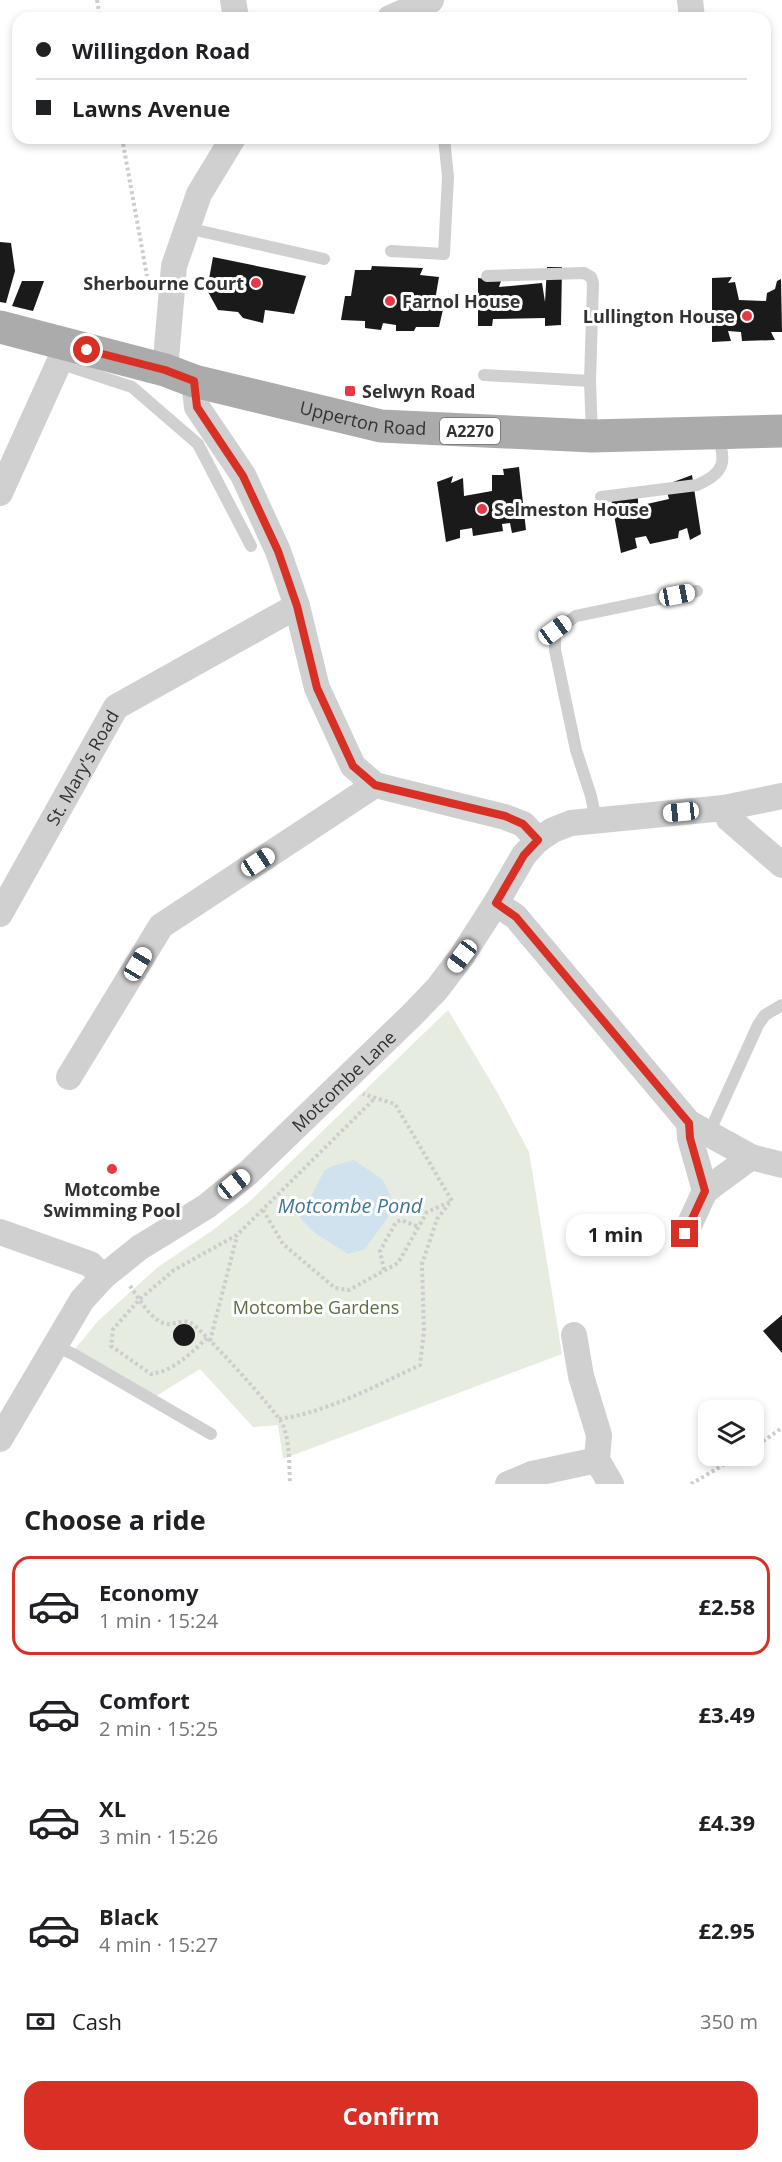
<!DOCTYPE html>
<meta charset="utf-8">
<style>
:root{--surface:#fff;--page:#f2f2f2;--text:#202124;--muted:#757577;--line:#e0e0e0;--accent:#d93025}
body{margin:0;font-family:"Open Sans",sans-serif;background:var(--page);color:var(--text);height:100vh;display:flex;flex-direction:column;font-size:22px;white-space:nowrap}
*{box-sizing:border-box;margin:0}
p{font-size:20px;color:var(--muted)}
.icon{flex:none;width:33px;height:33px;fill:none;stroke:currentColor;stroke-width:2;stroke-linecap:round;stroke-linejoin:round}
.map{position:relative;height:1484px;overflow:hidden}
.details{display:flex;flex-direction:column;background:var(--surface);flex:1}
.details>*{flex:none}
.guide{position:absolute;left:12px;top:12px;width:759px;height:132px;border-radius:18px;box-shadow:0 3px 9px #0003;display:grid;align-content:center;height:132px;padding:0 24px;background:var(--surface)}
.controls{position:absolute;left:698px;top:1400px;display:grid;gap:12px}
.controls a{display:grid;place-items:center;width:66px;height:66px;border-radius:12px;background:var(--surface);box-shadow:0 3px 9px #0003;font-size:30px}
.end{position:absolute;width:27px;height:27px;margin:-14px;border:8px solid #d93025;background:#fff;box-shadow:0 0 0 3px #fff}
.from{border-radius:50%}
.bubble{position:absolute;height:42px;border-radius:18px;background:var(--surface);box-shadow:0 3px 9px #0003;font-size:20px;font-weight:700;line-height:42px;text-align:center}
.car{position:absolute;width:18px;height:36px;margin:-18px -9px;border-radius:8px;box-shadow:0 0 4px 2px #0007;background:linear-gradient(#fff 24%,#345 0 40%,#fff 0 76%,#345 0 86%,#fff 0)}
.guide b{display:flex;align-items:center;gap:21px;height:57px;font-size:22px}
.guide b+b{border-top:2px solid var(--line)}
.guide i{width:15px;height:15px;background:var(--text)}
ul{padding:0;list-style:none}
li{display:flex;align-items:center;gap:18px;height:99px;margin:0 12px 9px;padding:0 12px;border:3px solid transparent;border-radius:18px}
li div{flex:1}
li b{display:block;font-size:22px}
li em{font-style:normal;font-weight:700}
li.selected{border-color:var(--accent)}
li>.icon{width:54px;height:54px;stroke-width:1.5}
h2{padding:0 24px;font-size:27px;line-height:72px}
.pay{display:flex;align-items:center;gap:15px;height:66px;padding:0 24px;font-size:22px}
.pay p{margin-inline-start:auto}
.primary-button{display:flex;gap:12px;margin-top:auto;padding:12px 24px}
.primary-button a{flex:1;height:69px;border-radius:18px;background:var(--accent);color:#fff;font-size:24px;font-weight:700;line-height:69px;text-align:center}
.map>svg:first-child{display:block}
.green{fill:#e6ecdf}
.water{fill:#cfe2ee}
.building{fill:#1a1a1a}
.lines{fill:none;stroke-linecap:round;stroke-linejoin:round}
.path{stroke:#cdcdcd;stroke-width:4;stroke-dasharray:3 3;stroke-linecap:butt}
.lane{stroke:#d0d0d0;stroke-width:12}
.street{stroke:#d0d0d0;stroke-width:26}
.primary{stroke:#ababab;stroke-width:33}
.route{stroke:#d93025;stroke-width:8}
.poi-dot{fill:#e63946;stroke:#fff;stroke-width:2}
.labels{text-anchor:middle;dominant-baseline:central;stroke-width:6;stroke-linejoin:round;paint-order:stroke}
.shield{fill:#fff;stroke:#707070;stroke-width:1.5}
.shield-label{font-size:16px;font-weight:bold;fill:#333}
.poi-label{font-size:18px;font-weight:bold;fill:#333;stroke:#fff;text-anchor:start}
.street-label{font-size:18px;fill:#333;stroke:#fff}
.park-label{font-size:18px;fill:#56703f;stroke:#fff}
.water-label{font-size:20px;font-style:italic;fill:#3f7597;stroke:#fff}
</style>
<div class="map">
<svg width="782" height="1484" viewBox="0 0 782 1484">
<rect width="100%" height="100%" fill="#fff"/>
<path class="green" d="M448,1010L497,1092L529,1152L562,1354L283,1459L278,1425L253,1427L200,1369L156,1396L75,1349L98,1321L158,1267L213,1230L250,1201Z"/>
<path class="water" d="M354,1160L383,1180L395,1207L365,1249L348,1254L315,1233L300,1218L324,1171L332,1166Z"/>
<path class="building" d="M0,242L11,243L15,271L6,303L0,302Z
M213,257L306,276L294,314L265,310L263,323L243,318L238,312L218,310L207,290Z
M372,266L423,268L420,275L439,277L434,306L444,305L439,327H416L414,331H396V325L383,323L381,330L365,328V321L341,320L345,296H351L355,270H371Z
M547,267H562L561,325L545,326V318L493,319L492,326H478V278L501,281L499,287L542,283L545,302Z
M732,277L728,283L735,282L739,300L766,301L767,293L775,289L777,281L781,279L782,332H771L775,340L742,341L741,332L728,331L731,341L712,342V278Z
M22,281H44L33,311L12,306Z
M519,467L526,530L512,533L510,523L502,524L503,531L473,536L472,528L460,530V538L446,542L437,482L453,476L451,483L463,478L464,496L492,491V475H504L503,469Z
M692,475L701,534L690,540L687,528L679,531L678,538L650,544L646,536L635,538L637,548L621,553L611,498L638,490V506L669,499L665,485Z
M782,1315V1353L763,1331Z
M173 1335a11 11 0 1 1 22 0a11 11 0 1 1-22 0Z"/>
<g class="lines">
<path class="path" d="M97,0L100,18
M122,138L147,276
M263,1210L283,1244L335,1288L349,1290L398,1263L427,1212L452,1201L395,1104L363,1094
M384,1270L380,1251L396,1222L401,1220L419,1227
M130,1286C139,1298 152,1323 168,1324C176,1324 183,1319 191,1323C202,1329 278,1413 283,1425C290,1442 289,1465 290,1484
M207,1338C191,1353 174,1371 151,1374L111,1346L113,1329L140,1299L174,1270L237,1235L374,1099
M210,1341L237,1236
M279,1419C328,1412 375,1386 420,1365L424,1331L422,1264L437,1219L449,1204
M753,1448L782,1428
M691,1484L740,1455"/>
<path class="lane" d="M187,228L324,259
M391,251L444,254L448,177L444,138
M487,276L584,273L591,277L593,283L590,381
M59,363L132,387L198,444L251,546
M484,375L590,381L592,436
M601,497L697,485C725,473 727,461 717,434
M596,820L591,796L576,750L555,650V631L576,616L697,591
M709,1133L758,1025L765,1015L782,1005
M55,1346L73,1354L211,1434"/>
<g class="street">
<path d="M233,0L236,18"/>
<path d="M690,0L692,18"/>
<path d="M390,18L431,0"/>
<path d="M165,370L174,266L199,194L233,138"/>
<path d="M194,381L197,407L243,475L278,551L297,606L317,688L353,766L375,785L505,817L523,824L538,840"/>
<path d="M0,493L67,345"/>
<path d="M724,808L729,819L782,865"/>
<path d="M496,903L516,917L689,1123L751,1157L782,1165"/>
<path id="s1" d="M0,914L116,707L297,606"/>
<path d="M69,1077L161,926L375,785"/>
<path d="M705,1191L751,1157"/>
<path d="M0,1232L90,1264L103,1277"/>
<path d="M685,1234L705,1191L690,1138L689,1123"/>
<path d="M574,1335L581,1376L599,1435L597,1460"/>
<path id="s2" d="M0,1439L82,1300L103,1277L139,1248L207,1206L248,1173L411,1016L437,989L462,956L496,903L524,855L538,840L553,830L571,823L724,808L782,796"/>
<path d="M597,1460L611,1484"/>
<path d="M508,1484L532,1474L597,1460"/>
</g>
<path class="primary" id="s3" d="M0,327L165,370L194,381L381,426L592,436L782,431"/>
</g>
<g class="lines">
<path class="route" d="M87,350L165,370L194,381L197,407L243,476L278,551L297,606L317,688L353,766L375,785L505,816L523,824L538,840L524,855L496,903L516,917L689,1123L690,1138L705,1191L685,1234"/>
</g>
<g class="poi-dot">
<circle cx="256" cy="283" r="6"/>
<circle cx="390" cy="301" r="6"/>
<circle cx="747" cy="316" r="6"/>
<rect x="344" y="385" width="12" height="12" rx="3"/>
<circle cx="482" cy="509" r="6"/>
<circle cx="112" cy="1169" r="6"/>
</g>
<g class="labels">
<rect class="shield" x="440" y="418" width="60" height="26" rx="4.5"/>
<g class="shield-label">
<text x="470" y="431">A2270</text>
</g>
<g class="poi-label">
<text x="244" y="283" text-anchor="end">Sherbourne Court</text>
<text x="402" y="301">Farnol House</text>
<text x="735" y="316" text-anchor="end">Lullington House</text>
<text x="362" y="391">Selwyn Road</text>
<text x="494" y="509">Selmeston House</text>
<text x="112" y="1189" text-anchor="middle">Motcombe<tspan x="112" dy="21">Swimming Pool</tspan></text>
</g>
<g class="street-label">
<text stroke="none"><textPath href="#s3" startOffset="375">Upperton Road</textPath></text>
<text stroke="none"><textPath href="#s1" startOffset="168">St. Mary's Road</textPath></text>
<text stroke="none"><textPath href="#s2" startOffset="504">Motcombe Lane</textPath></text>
</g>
<g class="park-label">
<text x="316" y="1307">Motcombe Gardens</text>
</g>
<g class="water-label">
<text x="350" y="1205">Motcombe Pond</text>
</g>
</g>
</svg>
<div class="controls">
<a><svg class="icon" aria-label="layers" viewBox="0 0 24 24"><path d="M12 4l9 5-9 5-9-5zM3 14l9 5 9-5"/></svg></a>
</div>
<i class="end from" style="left:87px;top:350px"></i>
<i class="end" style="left:685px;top:1234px"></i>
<div class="bubble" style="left:566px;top:1214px;width:99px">1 min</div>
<i class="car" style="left:677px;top:595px;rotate:79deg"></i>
<i class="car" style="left:555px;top:630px;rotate:54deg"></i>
<i class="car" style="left:681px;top:812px;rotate:264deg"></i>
<i class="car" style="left:258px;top:862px;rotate:57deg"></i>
<i class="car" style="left:462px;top:956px;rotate:217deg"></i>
<i class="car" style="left:138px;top:964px;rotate:31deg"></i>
<i class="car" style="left:234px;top:1184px;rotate:51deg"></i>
<div class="guide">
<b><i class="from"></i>Willingdon Road</b>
<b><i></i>Lawns Avenue</b>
</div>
</div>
<section class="details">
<h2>Choose a ride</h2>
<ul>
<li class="selected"><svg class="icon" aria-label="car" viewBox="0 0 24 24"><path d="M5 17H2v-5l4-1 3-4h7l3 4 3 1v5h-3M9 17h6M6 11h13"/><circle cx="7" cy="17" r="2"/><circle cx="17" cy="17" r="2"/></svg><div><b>Economy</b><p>1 min · 15:24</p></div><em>£2.58</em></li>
<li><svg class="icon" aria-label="car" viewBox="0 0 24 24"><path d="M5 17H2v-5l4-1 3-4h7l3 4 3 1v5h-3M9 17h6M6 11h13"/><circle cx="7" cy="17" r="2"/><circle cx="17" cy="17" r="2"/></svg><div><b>Comfort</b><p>2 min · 15:25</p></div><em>£3.49</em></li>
<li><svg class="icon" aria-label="car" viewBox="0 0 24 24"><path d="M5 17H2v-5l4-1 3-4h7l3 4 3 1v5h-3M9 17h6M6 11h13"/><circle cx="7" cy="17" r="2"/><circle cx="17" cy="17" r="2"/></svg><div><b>XL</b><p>3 min · 15:26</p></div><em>£4.39</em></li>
<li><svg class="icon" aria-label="car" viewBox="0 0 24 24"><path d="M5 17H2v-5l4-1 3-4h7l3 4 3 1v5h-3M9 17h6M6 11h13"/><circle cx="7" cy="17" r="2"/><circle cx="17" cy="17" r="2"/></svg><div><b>Black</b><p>4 min · 15:27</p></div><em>£2.95</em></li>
</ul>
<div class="pay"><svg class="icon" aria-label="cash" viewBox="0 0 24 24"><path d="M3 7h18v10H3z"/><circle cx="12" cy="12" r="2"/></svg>Cash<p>350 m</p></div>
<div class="primary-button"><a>Confirm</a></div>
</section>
